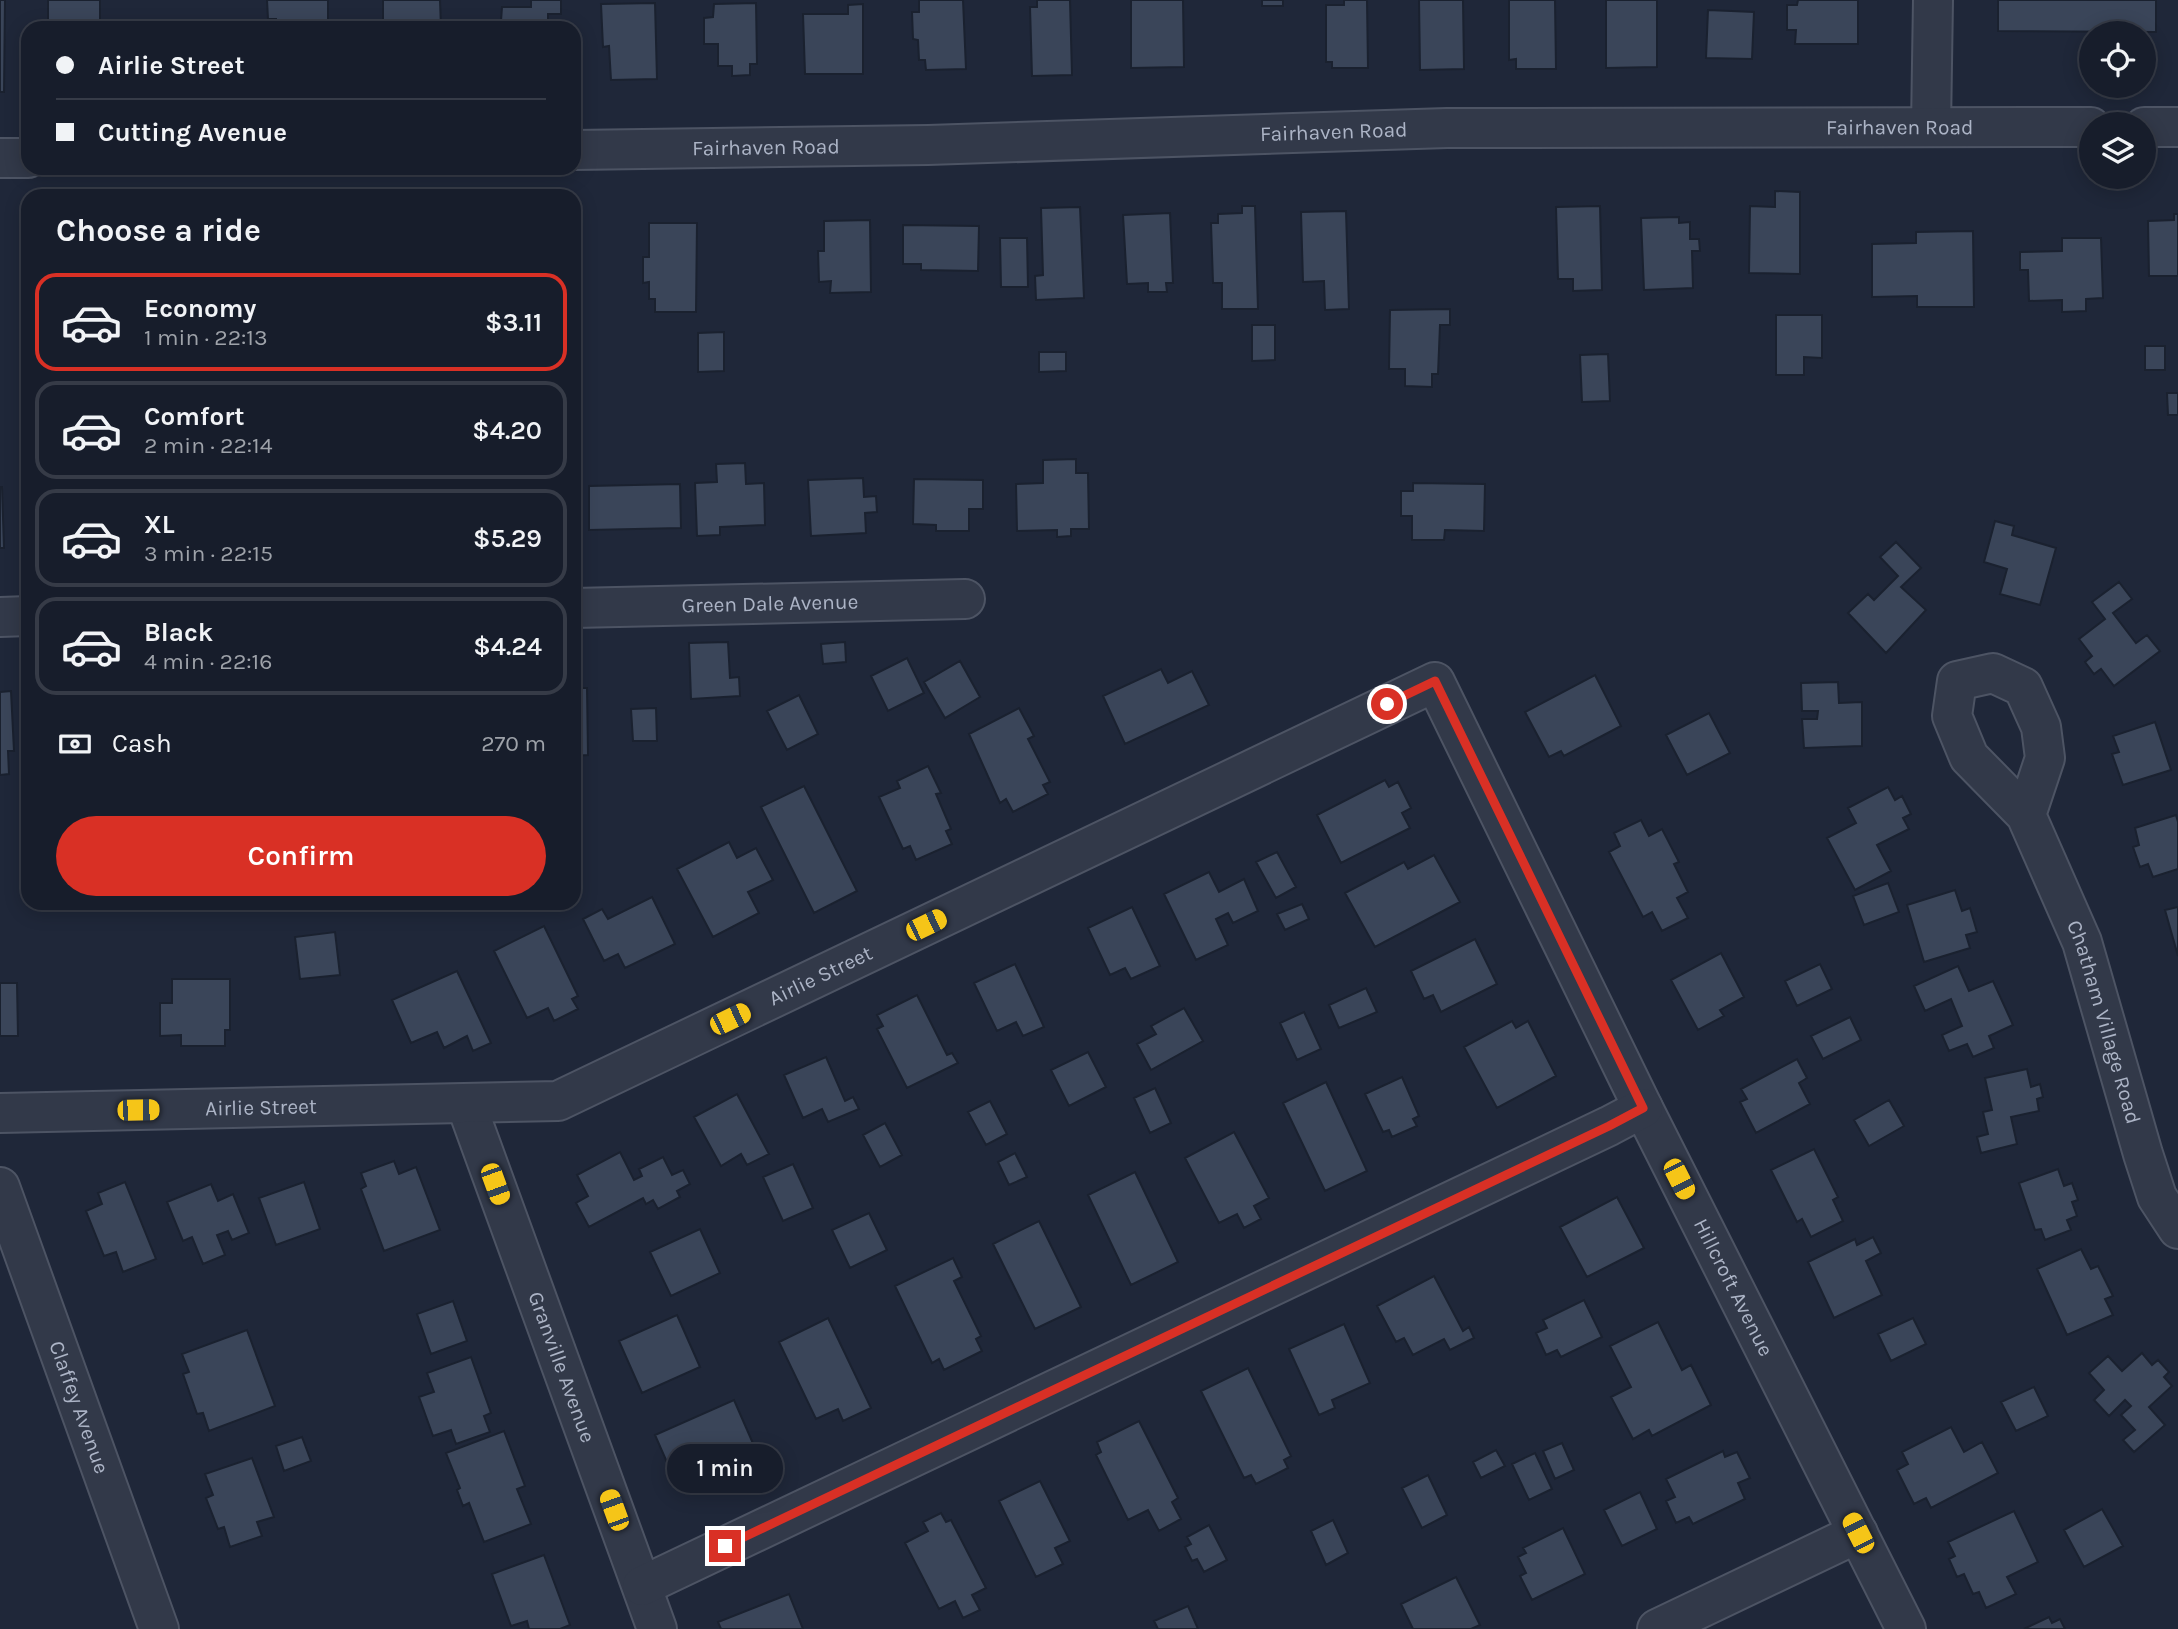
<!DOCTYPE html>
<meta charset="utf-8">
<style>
:root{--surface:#171d2b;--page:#202633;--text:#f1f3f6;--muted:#9ea2a9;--line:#363b47;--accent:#d93025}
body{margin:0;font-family:Karla,sans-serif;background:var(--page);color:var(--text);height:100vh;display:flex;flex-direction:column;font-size:26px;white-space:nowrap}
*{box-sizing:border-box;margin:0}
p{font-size:23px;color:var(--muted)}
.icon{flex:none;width:38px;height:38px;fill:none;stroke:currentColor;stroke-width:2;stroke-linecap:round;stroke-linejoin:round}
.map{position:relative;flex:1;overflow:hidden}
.sheet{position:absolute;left:21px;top:189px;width:560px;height:721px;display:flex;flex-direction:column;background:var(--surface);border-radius:21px;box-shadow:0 4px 18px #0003,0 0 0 2px var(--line)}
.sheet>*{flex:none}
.hud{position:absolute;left:21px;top:21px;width:560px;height:154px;border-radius:21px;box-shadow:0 4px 18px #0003,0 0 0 2px var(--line);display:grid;align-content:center;height:154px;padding:0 35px;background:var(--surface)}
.controls{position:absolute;left:2079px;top:21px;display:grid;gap:14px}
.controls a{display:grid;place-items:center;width:77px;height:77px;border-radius:50%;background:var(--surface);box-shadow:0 4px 18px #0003,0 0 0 2px var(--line);font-size:35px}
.end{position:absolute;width:32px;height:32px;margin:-16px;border:9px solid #d93025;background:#fff;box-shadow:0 0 0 4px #fff}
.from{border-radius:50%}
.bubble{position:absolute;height:49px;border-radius:24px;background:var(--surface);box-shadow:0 4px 18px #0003,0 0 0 2px var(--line);font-size:23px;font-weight:600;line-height:49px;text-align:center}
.car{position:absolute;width:21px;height:42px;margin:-21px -10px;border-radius:9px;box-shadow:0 0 5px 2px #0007;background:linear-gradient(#f5c518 24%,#345 0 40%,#f5c518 0 76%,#345 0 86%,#f5c518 0)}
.hud b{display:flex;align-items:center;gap:24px;height:66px;font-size:26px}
.hud b+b{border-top:2px solid var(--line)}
.hud i{width:18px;height:18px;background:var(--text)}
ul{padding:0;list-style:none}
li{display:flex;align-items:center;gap:21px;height:98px;margin:0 14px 10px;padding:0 21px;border:4px solid var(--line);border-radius:21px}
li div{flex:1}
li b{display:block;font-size:26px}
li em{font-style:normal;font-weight:600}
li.on{border-color:var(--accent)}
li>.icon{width:63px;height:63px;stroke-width:1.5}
h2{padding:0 35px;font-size:32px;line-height:84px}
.pay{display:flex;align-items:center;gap:18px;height:77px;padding:0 35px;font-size:26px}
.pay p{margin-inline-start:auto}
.cta{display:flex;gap:14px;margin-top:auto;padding:14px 35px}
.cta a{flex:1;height:80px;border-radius:42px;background:var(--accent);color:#fff;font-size:28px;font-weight:600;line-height:80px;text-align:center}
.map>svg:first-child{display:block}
.building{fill:#3a4559;stroke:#1a212f;stroke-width:2}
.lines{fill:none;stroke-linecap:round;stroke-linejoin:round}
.minor-casing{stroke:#4d5464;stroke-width:42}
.minor{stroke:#323949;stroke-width:38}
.route{stroke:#d93025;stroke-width:9}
.labels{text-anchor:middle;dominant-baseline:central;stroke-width:5;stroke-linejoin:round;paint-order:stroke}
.street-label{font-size:21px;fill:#acb4c6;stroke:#181f2d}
</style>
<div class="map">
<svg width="2178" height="1629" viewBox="0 0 2178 1629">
<rect width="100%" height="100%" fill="#1f2739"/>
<path class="building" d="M0,0H5L4,92H0Z
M48,0H100V28H48Z
M267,0H328V28H276V19H268Z
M383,0H440L441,28H383Z
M531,0H561V14H548V28H492V21H501L502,7H531Z
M919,0H963L966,69L926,70L925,60H919L918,40L913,39L912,12H919Z
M1037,0H1070L1072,75L1032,76L1030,7H1037Z
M1131,0H1183L1184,67L1131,68Z
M1262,0H1283V6H1262Z
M1344,0H1367L1368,68H1332V62H1326V5H1344Z
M1419,0H1463L1464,69L1420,70Z
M1509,0H1555L1556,69H1516V59L1509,60Z
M1606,0H1657V67L1606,68Z
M1798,0H1858V44H1795L1796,30H1787V5H1797Z
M1998,0H2156V32L1998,31Z
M655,3L657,79L611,80L609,46L603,47L601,4Z
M756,3L757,64H750V75L732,76V66H718V44H704V18L713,17L714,4Z
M863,4V74H805L803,14H848V5Z
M1708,10L1754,12L1752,59L1706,58Z
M123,27H180V28H123Z
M1775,191L1800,192V274L1749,273L1750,206L1775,207Z
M1242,206H1255L1258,309H1222V283H1213L1211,223H1218V214L1242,213Z
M1600,206L1602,290L1573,291V279H1558L1556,207Z
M1080,207L1084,298L1036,300L1035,276L1043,275L1041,208Z
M1346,211L1349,309L1325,310L1324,281L1303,282L1301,212Z
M1170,213L1173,283H1166L1167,292H1148V283L1127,284L1123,215Z
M2174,214H2178V276H2149L2148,221L2174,220Z
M1679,217V223L1690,222V239H1699L1700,251H1692L1693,288L1644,290L1641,218Z
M870,220L871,292L830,293L831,281L819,282L818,251H824V221Z
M649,223H697L696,312H655V299H649V282L643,283V257H649Z
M903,225L979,226L978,271L921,270V264H903Z
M1973,231L1974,307H1917V296L1872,297V244L1916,243V232Z
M1000,238H1027L1028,287H1001Z
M2062,238H2101L2103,298L2086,299V311L2062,312V300L2029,301L2028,270H2020V252L2062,251Z
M1450,309V325H1440L1438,374H1432V387L1405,386V369H1389L1390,310Z
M1776,315H1822V358L1804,357V375H1776Z
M1252,325H1275V360L1252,361Z
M724,332V371L698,372V333Z
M2145,346H2165V370H2145Z
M20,348H28V380H21Z
M1039,352H1066V371L1039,372Z
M1608,354L1610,401L1582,402L1580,355Z
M2167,393H2178V415H2168Z
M1076,459V473H1088L1089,529H1071V536L1057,537V530L1017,531L1016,484L1043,483V460Z
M745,463L746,484L764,483L765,525L720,527V535L697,536L695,483L717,482L716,464Z
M863,478L864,497L876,496L877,512L865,513L866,533L811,536L808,480Z
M914,479L983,480V509H969V531H936V525L913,524Z
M1413,483L1485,484L1484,531L1445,530L1444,540H1412V516H1401V491H1413Z
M680,484L681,528L589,530V486Z
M0,487H2L4,548H0Z
M1995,521L2014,526L2012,535L2056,548L2040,605L2000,594L2007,569L1984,562Z
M1896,542L1921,568L1901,587L1926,610L1886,653L1848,613L1868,594L1874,600L1898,576L1880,557Z
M2119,582L2132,599L2113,613L2136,643L2147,635L2160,651L2114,686L2101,669L2094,674L2085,662L2092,656L2079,639L2105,619L2092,602Z
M728,642L730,678L739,677L740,696L691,699L689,643Z
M845,642L846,662L823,664L821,644Z
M907,658L924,693L888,711L871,676Z
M960,661L980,697L945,718L924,682Z
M1161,669L1168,683L1192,671L1209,705L1125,744L1103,696Z
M1595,675L1621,726L1564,756L1561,751L1549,757L1525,712Z
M1838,682L1839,703L1862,702V746L1804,748L1802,719H1817L1818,711H1802L1801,683Z
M574,688H587L588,755L574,756Z
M11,691L14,751H8L9,774L0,775V692Z
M799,695L818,734L787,750L767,711Z
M656,708L657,741H633L631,709Z
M1019,708L1034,736L1028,739L1050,782L1043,785L1048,794L1013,812L1006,799L1000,803L969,734Z
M1709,713L1730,753L1687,775L1666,735Z
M2155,722L2171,770L2123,785L2112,754L2119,752L2113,736Z
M928,766L941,793L936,794L951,829L946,831L952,844L916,860L910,846L903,849L879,797L900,788L897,781Z
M1385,780L1389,787L1398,782L1411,808L1402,813L1410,828L1341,863L1317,815Z
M804,786L857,891L814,913L761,807Z
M1888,787L1895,800L1902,796L1911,814L1903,818L1909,829L1877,845L1891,871L1855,890L1827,838L1856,823L1848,808Z
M2176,815L2178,822V869L2153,877L2148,864L2140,867L2133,847L2139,845L2135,828Z
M1641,820L1649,836L1662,829L1679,862L1674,864L1688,892L1677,898L1688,918L1662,931L1652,912L1643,917L1609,852L1620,846L1614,833Z
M729,842L737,858L756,848L773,880L748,892L759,913L713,937L677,869Z
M1277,852L1296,887L1276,898L1256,862Z
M1434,855L1460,902L1375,947L1345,893L1404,862L1408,869Z
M1209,872L1219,892L1244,879L1258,911L1233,923L1228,913L1216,919L1228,945L1196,960L1164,894Z
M1888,883L1899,912L1864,925L1853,896Z
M1955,890L1962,911L1970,908L1977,932L1966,935L1970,948L1924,962L1907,905Z
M652,897L675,944L625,968L618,954L604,961L583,919L602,909L608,919Z
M132,903H171V910H132Z
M1302,904L1309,919L1285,930L1277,914Z
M1132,907L1160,966L1131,979L1125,968L1110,975L1088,928Z
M2178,907V956L2165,910Z
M544,926L578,996L572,999L578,1009L554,1021L548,1008L527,1018L494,951Z
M335,932L340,975L300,979L295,937Z
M1475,939L1497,984L1441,1012L1433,995L1424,999L1411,971Z
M1721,953L1744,997L1720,1010L1724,1016L1698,1030L1671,980Z
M1015,964L1044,1027L1023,1036L1016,1022L997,1031L974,983Z
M1820,964L1832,989L1797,1006L1785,981Z
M1958,966L1969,991L1993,981L2013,1025L1989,1036L1994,1048L1973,1057L1967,1044L1949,1051L1942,1035L1962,1026L1951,999L1925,1011L1914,986Z
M457,971L491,1043L473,1051L467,1036L444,1048L437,1032L411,1043L392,1000Z
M172,979H230V1030H225V1046H181V1035L160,1036V1003H172Z
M0,983H17L18,1036H0Z
M1366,988L1377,1012L1339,1028L1329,1005Z
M917,995L947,1055L952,1053L958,1063L907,1088L877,1029L883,1026L877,1015Z
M1184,1008L1203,1041L1151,1070L1137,1044L1156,1034L1151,1026Z
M1304,1012L1321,1049L1297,1060L1280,1023Z
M1850,1017L1861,1040L1823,1059L1811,1036Z
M1512,1021L1516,1028L1528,1021L1556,1076L1497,1108L1464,1047Z
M1088,1052L1106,1087L1069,1106L1051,1070Z
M826,1057L845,1101L853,1097L859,1109L828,1122L822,1109L803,1118L784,1075Z
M1797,1059L1807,1078L1799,1083L1810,1104L1756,1133L1740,1102L1747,1099L1741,1089Z
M2027,1069L2031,1087L2040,1084L2043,1097L2037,1099L2039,1111L2011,1117L2017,1144L1981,1153L1977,1137L1988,1134L1983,1112L1992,1110L1985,1078Z
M1402,1077L1419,1116L1413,1119L1417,1126L1392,1137L1389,1130L1383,1132L1365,1094Z
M1326,1082L1367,1171L1325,1191L1283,1103Z
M1155,1088L1171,1123L1150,1133L1134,1098Z
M737,1094L769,1154L747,1165L741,1154L721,1166L694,1117Z
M1889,1100L1904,1126L1869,1146L1854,1120Z
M990,1101L1007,1134L986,1145L968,1112Z
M885,1123L902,1155L880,1167L863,1135Z
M1234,1132L1269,1198L1254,1206L1261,1219L1244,1228L1237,1214L1219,1223L1185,1158Z
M1814,1149L1838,1197L1833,1200L1843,1221L1811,1237L1802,1219L1797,1222L1771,1170Z
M620,1152L634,1180L642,1176L639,1169L663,1157L672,1175L683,1170L690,1184L677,1191L680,1197L658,1209L653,1200L646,1204L643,1198L589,1227L576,1203L588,1196L577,1175Z
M1015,1153L1027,1177L1009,1185L998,1162Z
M394,1161L399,1174L416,1167L440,1230L384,1251L361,1189L366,1186L361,1173Z
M793,1164L813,1208L783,1221L763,1177Z
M2058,1169L2064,1186L2072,1183L2078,1200L2072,1202L2077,1216L2067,1220L2071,1230L2045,1240L2041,1229L2035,1230L2019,1183Z
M1135,1172L1178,1262L1131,1285L1088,1195Z
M125,1182L156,1259L123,1272L116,1252L104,1256L86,1211L102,1204L98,1193Z
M304,1182L320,1229L276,1245L259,1198Z
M211,1184L218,1201L233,1194L249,1233L232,1240L228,1231L217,1235L225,1255L203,1264L192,1237L183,1241L167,1202Z
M1617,1197L1644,1248L1587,1277L1560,1227Z
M869,1213L887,1250L850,1268L832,1230Z
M1039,1221L1081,1307L1035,1329L993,1244Z
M700,1229L720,1273L671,1296L650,1252Z
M1873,1237L1881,1253L1866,1261L1882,1295L1834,1318L1808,1262L1855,1239L1857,1245Z
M2081,1249L2091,1269L2098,1266L2113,1296L2105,1299L2113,1315L2067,1335L2037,1269Z
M953,1258L962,1277L954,1281L981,1336L976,1339L982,1351L944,1370L939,1359L932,1363L895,1286Z
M1434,1276L1463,1331L1469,1327L1474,1338L1450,1350L1444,1339L1413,1355L1404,1338L1396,1342L1377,1306Z
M1584,1300L1602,1337L1561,1357L1557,1350L1546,1355L1536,1333L1547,1328L1543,1320Z
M453,1301L467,1341L431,1354L417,1314Z
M677,1315L700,1367L642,1393L619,1341Z
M828,1318L871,1408L843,1421L838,1409L816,1419L779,1342Z
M1913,1318L1926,1344L1891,1361L1878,1334Z
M1658,1322L1682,1370L1691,1365L1711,1405L1652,1436L1649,1430L1633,1439L1611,1397L1631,1387L1610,1346Z
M1344,1324L1370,1383L1332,1400L1335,1408L1319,1415L1289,1349Z
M247,1330L275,1406L209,1431L203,1413L197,1414L183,1374L189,1372L182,1354Z
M2142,1353L2152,1365L2158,1360L2169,1372L2164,1377L2172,1386L2149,1407L2165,1425L2134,1452L2123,1440L2135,1430L2121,1415L2131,1406L2125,1400L2109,1416L2094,1400L2104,1390L2089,1373L2108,1356L2122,1371Z
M471,1357L491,1413L484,1416L490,1432L456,1444L451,1430L433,1436L419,1397L434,1392L427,1373Z
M1248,1368L1291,1456L1284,1460L1288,1468L1256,1484L1251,1475L1244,1478L1201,1391Z
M2034,1387L2048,1416L2016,1431L2001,1402Z
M734,1400L755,1448L684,1480L681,1472L673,1476L655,1435Z
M1139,1421L1178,1498L1172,1502L1181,1519L1159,1531L1148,1510L1128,1520L1096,1455L1101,1452L1097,1442Z
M1951,1427L1964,1452L1982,1442L1998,1473L1931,1508L1926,1498L1914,1504L1897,1470L1908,1464L1902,1452Z
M504,1431L525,1486L517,1489L531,1524L484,1542L469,1503L463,1506L457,1490L460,1488L446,1453Z
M302,1437L311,1461L284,1471L276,1446Z
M1562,1443L1574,1470L1555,1479L1543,1451Z
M1496,1450L1505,1466L1481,1478L1473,1462Z
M1723,1451L1725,1457L1737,1452L1750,1478L1738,1483L1745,1499L1693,1524L1689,1517L1676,1523L1666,1501L1675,1497L1666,1479Z
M1535,1453L1552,1489L1529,1500L1512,1464Z
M252,1458L274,1517L257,1522L262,1536L230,1547L224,1527L218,1529L206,1498L213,1495L205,1474Z
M1428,1475L1447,1515L1422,1528L1402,1488Z
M1040,1481L1070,1541L1055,1548L1063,1564L1036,1577L999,1501Z
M1640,1492L1657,1529L1622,1546L1604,1510Z
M2102,1509L2123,1546L2084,1567L2064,1530Z
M2014,1511L2038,1562L2007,1577L2016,1594L1986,1608L1979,1592L1973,1594L1964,1574L1957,1577L1949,1559L1955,1556L1948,1542Z
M941,1513L946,1522L951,1520L986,1588L972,1595L980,1610L963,1618L955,1601L939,1609L905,1543L928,1531L923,1522Z
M1333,1520L1348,1553L1326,1565L1311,1531Z
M1209,1525L1227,1560L1204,1572L1197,1559L1192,1561L1185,1547L1191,1544L1187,1537Z
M1563,1528L1585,1574L1532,1600L1520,1576L1526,1573L1518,1557L1526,1553L1523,1548Z
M544,1555L570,1625L560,1629H529L527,1621L511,1626L492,1574Z
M1456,1577L1480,1625L1471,1629H1413L1401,1604Z
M789,1594L803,1629H721L718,1622Z
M1188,1606L1198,1629H1158L1154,1621Z
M2049,1617L2052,1623L2060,1619L2065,1629H2024Z"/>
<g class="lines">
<defs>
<g id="minor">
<path d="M1931,127L1933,0"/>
<path d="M2144,127H2178"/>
<path id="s1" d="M574,150L928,145L1447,128L2091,127"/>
<path d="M0,158H28"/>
<path id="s2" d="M574,608L965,599"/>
<path d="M0,617L28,616"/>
<path id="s3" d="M2026,815L2045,758L2041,727L2023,687L1993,673L1957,681L1952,716L1969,757L2026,815L2082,942L2143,1154L2157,1197L2178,1229"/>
<path id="s4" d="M466,1104L657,1629"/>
<path id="s5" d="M0,1113L558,1101L1435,682L1643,1108L1906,1629"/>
<path id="s6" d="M0,1187L159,1629"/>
<path d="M642,1586L1609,1126L1643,1108"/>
<path d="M1657,1629L1858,1533"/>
</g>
</defs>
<use href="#minor" class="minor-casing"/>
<use href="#minor" class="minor"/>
</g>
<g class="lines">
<path class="route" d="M725,1546L1609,1126L1643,1108L1435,681L1387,704"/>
</g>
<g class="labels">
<g class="street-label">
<text stroke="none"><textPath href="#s1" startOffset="1326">Fairhaven Road</textPath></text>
<text stroke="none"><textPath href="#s1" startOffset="760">Fairhaven Road</textPath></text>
<text stroke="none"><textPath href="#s1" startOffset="192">Fairhaven Road</textPath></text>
<text stroke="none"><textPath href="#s2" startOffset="196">Green Dale Avenue</textPath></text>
<text stroke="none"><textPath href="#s5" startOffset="849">Airlie Street</textPath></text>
<text stroke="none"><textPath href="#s3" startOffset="588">Chatham Village Road</textPath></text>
<text stroke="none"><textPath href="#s5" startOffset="261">Airlie Street</textPath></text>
<text stroke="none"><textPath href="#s5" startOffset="2205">Hillcroft Avenue</textPath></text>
<text stroke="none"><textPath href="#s4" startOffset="280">Granville Avenue</textPath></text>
<text stroke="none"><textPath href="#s6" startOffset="234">Claffey Avenue</textPath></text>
</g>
</g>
</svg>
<div class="controls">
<a><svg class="icon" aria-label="locate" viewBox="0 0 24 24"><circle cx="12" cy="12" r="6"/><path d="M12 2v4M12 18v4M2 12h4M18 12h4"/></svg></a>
<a><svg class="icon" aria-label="layers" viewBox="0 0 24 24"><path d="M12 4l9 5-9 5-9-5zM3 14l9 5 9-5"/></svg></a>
</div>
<i class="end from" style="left:1387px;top:704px"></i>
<i class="end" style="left:725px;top:1546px"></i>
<div class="bubble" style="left:667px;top:1444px;width:116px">1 min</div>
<i class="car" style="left:926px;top:925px;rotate:64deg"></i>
<i class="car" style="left:730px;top:1019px;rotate:64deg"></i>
<i class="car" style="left:138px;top:1110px;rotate:89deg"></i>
<i class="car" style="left:1679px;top:1179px;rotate:153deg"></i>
<i class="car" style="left:495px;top:1184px;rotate:160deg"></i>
<i class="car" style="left:614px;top:1510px;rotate:340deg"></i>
<i class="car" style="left:1858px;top:1533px;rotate:333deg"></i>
<div class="hud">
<b><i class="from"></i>Airlie Street</b>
<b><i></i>Cutting Avenue</b>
</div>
<section class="sheet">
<h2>Choose a ride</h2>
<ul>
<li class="on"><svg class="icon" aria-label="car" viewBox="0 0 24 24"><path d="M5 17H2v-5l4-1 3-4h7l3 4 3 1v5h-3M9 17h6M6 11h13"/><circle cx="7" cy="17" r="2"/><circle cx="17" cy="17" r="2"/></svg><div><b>Economy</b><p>1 min · 22:13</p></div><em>$3.11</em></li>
<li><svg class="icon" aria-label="car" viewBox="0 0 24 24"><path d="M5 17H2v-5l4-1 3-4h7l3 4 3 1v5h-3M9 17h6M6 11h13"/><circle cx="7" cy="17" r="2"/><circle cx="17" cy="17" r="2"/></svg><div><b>Comfort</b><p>2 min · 22:14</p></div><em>$4.20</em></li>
<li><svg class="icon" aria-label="car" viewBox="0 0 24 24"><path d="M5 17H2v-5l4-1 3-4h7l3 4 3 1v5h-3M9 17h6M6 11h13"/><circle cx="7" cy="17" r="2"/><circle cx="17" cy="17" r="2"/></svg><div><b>XL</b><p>3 min · 22:15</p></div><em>$5.29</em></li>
<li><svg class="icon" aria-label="car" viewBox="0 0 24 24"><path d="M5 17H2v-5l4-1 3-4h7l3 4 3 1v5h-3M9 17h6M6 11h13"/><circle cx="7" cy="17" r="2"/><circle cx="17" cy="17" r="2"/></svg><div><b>Black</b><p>4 min · 22:16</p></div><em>$4.24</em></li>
</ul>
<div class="pay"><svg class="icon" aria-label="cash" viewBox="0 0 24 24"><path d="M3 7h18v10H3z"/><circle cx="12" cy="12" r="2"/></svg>Cash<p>270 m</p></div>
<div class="cta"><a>Confirm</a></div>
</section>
</div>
